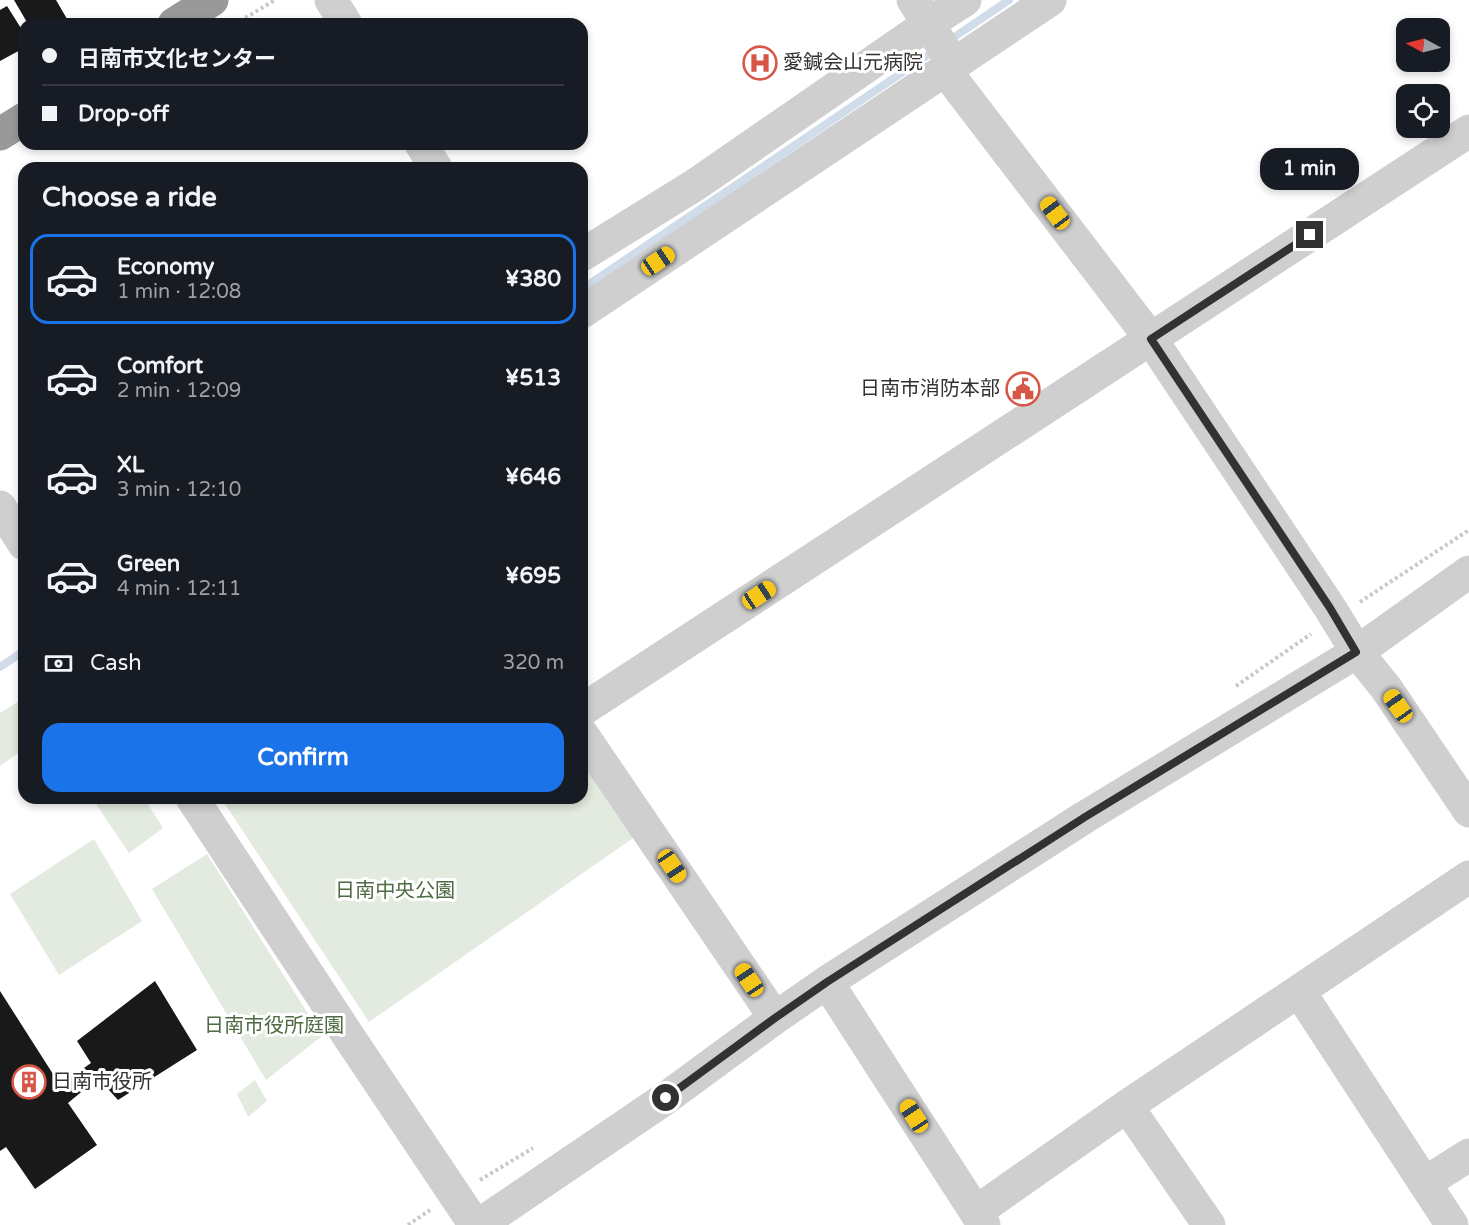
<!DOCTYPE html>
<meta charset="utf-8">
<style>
:root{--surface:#171b24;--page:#242831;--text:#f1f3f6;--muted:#9ea1a6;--line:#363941;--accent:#1a73e8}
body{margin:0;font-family:"Varela Round","Noto Sans JP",sans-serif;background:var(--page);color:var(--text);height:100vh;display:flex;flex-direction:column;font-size:22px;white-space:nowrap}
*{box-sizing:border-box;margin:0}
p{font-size:20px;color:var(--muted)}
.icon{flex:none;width:33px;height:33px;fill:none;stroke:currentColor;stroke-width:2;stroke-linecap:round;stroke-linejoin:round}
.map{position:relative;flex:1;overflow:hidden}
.side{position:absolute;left:18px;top:162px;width:570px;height:642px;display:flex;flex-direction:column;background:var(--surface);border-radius:18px;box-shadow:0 3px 9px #0003}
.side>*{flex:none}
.banner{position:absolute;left:18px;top:18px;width:570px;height:132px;border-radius:18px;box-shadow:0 3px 9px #0003;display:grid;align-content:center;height:132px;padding:0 24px;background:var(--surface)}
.needle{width:39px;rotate:277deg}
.controls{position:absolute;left:1396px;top:18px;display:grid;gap:12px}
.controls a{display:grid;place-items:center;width:54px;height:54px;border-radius:12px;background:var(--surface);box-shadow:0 3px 9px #0003;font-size:30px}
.end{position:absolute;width:27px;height:27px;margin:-14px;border:8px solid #323232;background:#fff;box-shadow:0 0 0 3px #fff}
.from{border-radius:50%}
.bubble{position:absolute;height:42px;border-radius:18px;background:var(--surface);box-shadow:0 3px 9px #0003;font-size:20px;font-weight:700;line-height:42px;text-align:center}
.car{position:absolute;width:18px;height:36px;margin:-18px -9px;border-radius:8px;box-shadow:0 0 4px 2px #0007;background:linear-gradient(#f5c518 24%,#345 0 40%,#f5c518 0 76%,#345 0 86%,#f5c518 0)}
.banner b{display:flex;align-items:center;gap:21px;height:57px;font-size:22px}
.banner b+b{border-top:2px solid var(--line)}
.banner i{width:15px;height:15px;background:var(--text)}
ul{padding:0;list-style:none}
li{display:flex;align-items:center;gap:18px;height:90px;margin:0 12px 9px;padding:0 12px;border:3px solid transparent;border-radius:18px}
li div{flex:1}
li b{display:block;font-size:22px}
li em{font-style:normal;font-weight:700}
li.active{border-color:var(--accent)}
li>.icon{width:54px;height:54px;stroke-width:1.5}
h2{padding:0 24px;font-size:27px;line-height:72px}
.pay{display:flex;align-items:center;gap:15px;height:66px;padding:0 24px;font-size:22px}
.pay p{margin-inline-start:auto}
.primary-button{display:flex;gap:12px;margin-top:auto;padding:12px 24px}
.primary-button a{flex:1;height:69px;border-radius:18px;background:var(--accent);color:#fff;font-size:24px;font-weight:700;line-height:69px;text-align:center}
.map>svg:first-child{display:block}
.green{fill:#e3eadf}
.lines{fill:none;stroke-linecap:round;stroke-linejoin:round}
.stream{stroke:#d1dceb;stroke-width:8}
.building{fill:#191919}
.path{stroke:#c9c9c9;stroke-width:4;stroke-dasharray:3 3;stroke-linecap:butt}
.minor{stroke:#cfcfcf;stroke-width:33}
.highway{stroke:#999;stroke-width:33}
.route{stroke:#323232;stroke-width:8}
.labels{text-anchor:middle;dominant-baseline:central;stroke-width:6;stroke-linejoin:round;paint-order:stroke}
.poi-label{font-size:20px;fill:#323232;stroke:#fff;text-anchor:start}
.park-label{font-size:20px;fill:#4e6b43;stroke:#fff}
</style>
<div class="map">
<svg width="1469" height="1225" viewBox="0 0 1469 1225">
<rect width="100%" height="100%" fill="#fff"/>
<path class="green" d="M24,698V749L0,766V713Z
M582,757L639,834L369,1022L221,798H582Z
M92,798H144L163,828L129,853Z
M94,839L142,921L59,975L10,894Z
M207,854L322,1036L266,1080L152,889Z
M255,1080L267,1101L248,1117L237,1094Z"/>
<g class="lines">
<path class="stream" d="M947,42L1009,0
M582,289L937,49
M0,667L24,651"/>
</g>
<path class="building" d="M14,0H56L70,24H28Z
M7,6L24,33V48L0,61V10Z
M155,981L197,1050L118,1100L98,1078L68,1103L97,1145L35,1189L6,1147L0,1151V991L60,1085L91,1063L77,1041Z"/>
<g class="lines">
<path class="path" d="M235,24L275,0
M1360,602L1469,530
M1236,686L1311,634
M480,1180L533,1148
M408,1225L430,1210"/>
<path class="minor" d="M331,0L346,24
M913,0L948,55L945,70L1151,339L1330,608L1357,652L1386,688L1469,811
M421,144L436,168
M582,255L695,185L928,24L965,0
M582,312L1050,0
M0,507L24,544
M582,710L1469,131
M582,734L775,1018
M192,798L349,1037L475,1225
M827,982L984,1225
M1299,991L1452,1225
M1127,1106L1209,1225
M1425,1183L1469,1155
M976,1212L1127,1106L1469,877
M479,1225L666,1098L775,1018L827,982L1085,817L1357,652L1469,572"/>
<path class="highway" d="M174,24L212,0
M0,134L24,119"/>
</g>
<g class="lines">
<path class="route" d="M666,1098L775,1018L827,982L1085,817L1356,652L1330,608L1151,339L1310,235"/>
</g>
<defs>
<symbol id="hospital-ring" viewBox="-11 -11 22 22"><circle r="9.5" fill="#fff" stroke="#d65748" stroke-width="1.5"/><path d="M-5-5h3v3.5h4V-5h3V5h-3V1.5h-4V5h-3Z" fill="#d65748"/></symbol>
<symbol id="civic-ring" viewBox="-11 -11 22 22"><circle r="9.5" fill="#fff" stroke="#d65748" stroke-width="1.5"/><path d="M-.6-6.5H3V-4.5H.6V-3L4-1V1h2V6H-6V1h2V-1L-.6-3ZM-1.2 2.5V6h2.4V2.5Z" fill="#d65748"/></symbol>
<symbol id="building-ring" viewBox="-11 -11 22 22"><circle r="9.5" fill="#fff" stroke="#d65748" stroke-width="1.5"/><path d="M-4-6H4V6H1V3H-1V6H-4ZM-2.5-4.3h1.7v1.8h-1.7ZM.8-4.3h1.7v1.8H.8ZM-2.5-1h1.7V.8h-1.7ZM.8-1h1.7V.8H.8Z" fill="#d65748"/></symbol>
</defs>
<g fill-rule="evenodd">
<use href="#hospital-ring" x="741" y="44" width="38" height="38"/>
<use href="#civic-ring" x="1004" y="370" width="38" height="38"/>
<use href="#building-ring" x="10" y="1063" width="38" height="38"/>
</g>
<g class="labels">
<g class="poi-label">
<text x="783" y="63">愛鍼会山元病院</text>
<text x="1000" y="389" text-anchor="end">日南市消防本部</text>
<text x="52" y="1082">日南市役所</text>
</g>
<g class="park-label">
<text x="395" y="891">日南中央公園</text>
<text x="274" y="1026">日南市役所庭園</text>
</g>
</g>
</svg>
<div class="controls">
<a><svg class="needle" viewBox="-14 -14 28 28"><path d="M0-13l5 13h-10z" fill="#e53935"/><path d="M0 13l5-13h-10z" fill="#9ea1a6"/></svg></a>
<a><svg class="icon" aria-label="locate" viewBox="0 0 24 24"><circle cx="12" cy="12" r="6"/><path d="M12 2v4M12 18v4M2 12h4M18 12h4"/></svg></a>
</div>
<i class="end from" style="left:666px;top:1098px"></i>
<i class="end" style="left:1310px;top:235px"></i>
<div class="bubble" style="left:1260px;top:148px;width:99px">1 min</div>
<i class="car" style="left:1055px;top:213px;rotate:323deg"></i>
<i class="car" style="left:658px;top:261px;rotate:56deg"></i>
<i class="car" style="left:759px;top:595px;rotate:57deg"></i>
<i class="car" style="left:1398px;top:706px;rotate:325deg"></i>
<i class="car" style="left:672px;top:866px;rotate:146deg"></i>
<i class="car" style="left:749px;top:980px;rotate:326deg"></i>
<i class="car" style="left:914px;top:1116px;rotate:327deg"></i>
<div class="banner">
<b><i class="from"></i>日南市文化センター</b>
<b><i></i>Drop-off</b>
</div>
<section class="side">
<h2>Choose a ride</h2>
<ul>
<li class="active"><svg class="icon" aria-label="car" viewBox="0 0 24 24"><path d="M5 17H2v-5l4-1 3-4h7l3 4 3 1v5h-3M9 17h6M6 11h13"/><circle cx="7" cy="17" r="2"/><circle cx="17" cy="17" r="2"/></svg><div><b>Economy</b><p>1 min · 12:08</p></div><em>¥380</em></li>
<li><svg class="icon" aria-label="car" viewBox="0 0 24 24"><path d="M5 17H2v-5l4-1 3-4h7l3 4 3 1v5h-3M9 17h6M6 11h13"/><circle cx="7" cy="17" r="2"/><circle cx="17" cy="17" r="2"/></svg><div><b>Comfort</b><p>2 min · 12:09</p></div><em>¥513</em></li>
<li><svg class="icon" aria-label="car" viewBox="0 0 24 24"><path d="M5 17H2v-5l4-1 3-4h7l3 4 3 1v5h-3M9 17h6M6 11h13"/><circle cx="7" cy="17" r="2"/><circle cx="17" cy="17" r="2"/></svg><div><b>XL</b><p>3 min · 12:10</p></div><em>¥646</em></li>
<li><svg class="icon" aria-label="car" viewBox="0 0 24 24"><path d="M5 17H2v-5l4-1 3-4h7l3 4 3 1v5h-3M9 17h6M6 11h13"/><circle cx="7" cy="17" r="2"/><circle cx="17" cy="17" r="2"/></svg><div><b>Green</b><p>4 min · 12:11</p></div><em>¥695</em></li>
</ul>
<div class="pay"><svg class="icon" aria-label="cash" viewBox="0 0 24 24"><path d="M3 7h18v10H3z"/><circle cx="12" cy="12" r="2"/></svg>Cash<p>320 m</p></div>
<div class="primary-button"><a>Confirm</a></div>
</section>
</div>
